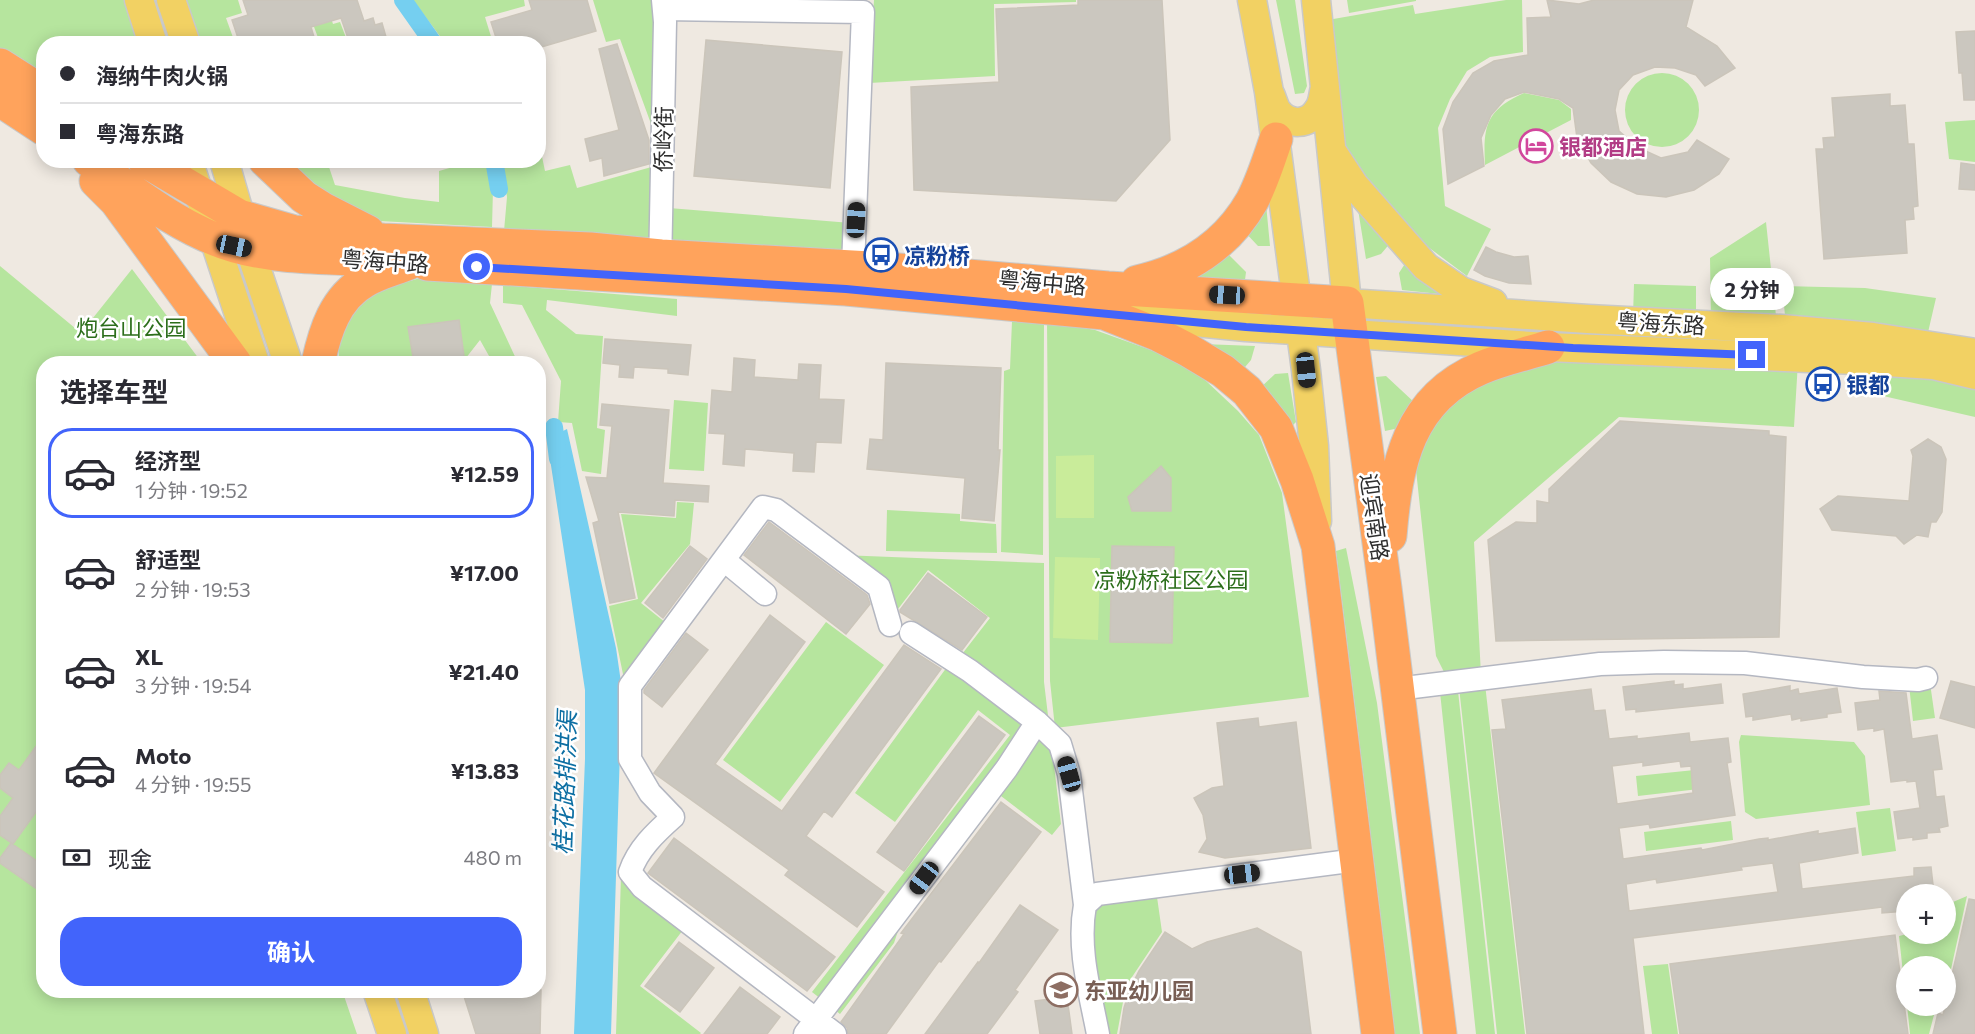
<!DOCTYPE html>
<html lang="zh">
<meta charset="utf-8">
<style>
:root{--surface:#fff;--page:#f2f2f3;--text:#2b2b33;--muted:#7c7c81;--line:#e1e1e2;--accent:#4264fb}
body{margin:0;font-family:Commissioner,"Noto Sans SC",sans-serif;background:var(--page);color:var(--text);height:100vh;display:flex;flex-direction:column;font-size:22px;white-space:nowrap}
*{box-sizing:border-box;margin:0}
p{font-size:20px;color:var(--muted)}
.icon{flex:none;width:33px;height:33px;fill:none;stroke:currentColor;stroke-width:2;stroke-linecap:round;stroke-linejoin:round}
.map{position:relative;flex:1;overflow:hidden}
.sheet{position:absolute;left:36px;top:356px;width:510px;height:642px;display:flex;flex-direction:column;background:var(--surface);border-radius:24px;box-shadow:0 3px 15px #0003}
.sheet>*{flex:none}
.hud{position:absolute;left:36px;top:36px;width:510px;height:132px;border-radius:24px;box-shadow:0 3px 15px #0003;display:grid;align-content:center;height:132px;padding:0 24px;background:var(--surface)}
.buttons{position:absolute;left:1896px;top:884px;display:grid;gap:12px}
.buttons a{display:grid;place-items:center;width:60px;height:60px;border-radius:50%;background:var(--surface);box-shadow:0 3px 15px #0003;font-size:30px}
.end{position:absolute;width:27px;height:27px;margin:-14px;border:8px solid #4264fb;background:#fff;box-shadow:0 0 0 3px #fff}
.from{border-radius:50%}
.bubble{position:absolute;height:42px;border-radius:21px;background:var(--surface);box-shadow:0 3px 15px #0003;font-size:20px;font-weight:700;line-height:42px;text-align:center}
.car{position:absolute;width:18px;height:36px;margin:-18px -9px;border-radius:8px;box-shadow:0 0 4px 2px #0007;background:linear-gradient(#222 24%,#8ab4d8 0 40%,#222 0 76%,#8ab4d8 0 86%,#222 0)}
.hud b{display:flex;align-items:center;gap:21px;height:57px;font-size:22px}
.hud b+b{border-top:2px solid var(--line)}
.hud i{width:15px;height:15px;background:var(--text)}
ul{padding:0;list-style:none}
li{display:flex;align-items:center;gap:18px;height:90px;margin:0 12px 9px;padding:0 12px;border:3px solid transparent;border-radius:24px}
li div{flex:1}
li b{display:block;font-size:22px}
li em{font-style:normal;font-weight:700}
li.current{border-color:var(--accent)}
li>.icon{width:54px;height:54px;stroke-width:1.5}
h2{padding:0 24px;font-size:27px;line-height:72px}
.pay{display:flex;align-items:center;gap:15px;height:66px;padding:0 24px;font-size:22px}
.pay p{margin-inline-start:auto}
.action{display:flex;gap:12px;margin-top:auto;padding:12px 24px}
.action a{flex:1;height:69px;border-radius:24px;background:var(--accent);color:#fff;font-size:24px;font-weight:700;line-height:69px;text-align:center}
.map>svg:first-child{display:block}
.green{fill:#b6e59e}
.pitch{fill:#c9ec9a}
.water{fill:#75cff0}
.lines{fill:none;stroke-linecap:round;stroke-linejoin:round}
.canal{stroke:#75cff0;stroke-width:18}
.building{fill:#cbc7bf;stroke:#cbc5ba;stroke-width:1.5;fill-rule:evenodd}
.minor-casing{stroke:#b4b7c1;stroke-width:25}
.major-casing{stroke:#c9c9c9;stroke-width:31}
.highway-casing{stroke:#c9c9c9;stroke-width:35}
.minor{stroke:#fff;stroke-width:22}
.major{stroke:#f2d163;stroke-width:28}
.highway{stroke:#ffa35c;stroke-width:33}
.route{stroke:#4264fb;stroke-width:8}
.labels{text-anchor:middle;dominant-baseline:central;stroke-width:5;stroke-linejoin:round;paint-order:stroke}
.street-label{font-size:22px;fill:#2e2e2e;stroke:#fff}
.hotel-label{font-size:22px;font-weight:bold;fill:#b23c85;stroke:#fff;text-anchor:start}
.transit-label{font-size:22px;font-weight:bold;fill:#164399;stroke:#fff;text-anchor:start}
.park-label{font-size:22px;fill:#2c6e1b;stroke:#fff}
.education-label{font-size:22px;font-weight:bold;fill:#785e54;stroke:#fff;text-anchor:start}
.water-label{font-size:24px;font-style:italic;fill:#0d6fa3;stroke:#fff}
</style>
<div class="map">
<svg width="1975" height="1034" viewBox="0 0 1975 1034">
<rect width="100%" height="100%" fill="#efe9e1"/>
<path class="green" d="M0,0H137L150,43L44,44L43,89L0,62Z
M178,0H238L242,13L226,18L235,43H194Z
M304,0H325L333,24L340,22L348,43H320Z
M413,0H524L525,6L485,17L493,43H445Z
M593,0H653L659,23L654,132L620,39L606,42Z
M874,0H1076V2L994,4L995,76L869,83Z
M1276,0H1295L1307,86L1304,93L1295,94Z
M1347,0H1416V1L1349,13Z
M1506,0H1522L1523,52L1490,57L1467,71L1450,99L1438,128L1445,206L1491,229L1467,276L1404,229L1346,161L1322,21L1413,5L1415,14Z
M1625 110a37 37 0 1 1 74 0a37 37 0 1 1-74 0Z
M1524,93L1559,100L1571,109V120L1485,165C1483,126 1486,110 1524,93Z
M1975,120V162L1949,159L1945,122Z
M539,142L545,171L570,165L577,188L655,166L653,238L504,231L507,197L502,161L538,160Z
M275,161H327L335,185L405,198L439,202V171L474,161H486L493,189L492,227L379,221L326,204Z
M1357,203L1392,241L1381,254L1366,259Z
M1266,204L1270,246H1258L1242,229Z
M669,208L851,223L849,253L666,241Z
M1766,222L1777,325L1711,320L1710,258Z
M1223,249L1246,272L1245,280L1195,278Z
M1408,259L1440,294L1402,290L1399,273Z
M0,266L81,333L132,269L202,363H44V990H342L357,1034H0Z
M417,279L492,284L490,303L518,363H493L480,340L462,363H339L338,331L352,307L384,288Z
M1634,284L1696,286V318L1633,316Z
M503,285L677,299V316L547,300L546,310L576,334L603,336L597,428L605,430L601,474L582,471L572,423L558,422L561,381L522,305L503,303Z
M1782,286L1865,288L1936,298L1926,341L1786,325Z
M1012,321L1044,324L1043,555L1001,552L1004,371L1010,369Z
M1047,321L1095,330L1187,363L1238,411L1259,435L1282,493L1309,697L1055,728L1050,681Z
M1202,344L1255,346L1251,360L1240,373Z
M1548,349L1798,362L1794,427L1619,417L1474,542L1481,675L1447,678L1436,656L1413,442L1443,393Z
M1859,364L1975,378V417L1857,390Z
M1288,373L1296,422L1292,426L1258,390L1275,374Z
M1386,376L1415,403L1399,428L1385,431L1376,377Z
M674,400L708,403L704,471L669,469Z
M677,502L694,503L690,544L641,603L671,627L624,679L609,606L638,599L621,514L676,518Z
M887,510L960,514V521L996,524L997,553L886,551Z
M1346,548L1377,703L1420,1034H1395L1336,551Z
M841,555L1044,563V682L1061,824L1052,835L1001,796L898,931L894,943L840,1014L812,992L1010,735L978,710L895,822L855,793L955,656L959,658L990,618L928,570L891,618Z
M826,622L884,665L780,802L723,760Z
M1930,683L1935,718L1913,721L1909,685Z
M1485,684L1525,1034H1497L1459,687Z
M1458,691L1495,1034H1476L1440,692Z
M1741,735L1854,742L1865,756L1870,805L1756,819L1745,812L1739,742Z
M1724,767L1725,786L1638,796L1636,776Z
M1890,808L1896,851L1862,856L1856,812Z
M1731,821L1733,840L1646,851L1644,832Z
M640,871L696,913L640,986L701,1033L700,1034H616L621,876Z
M1156,890L1162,932L1126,986L1117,1034H1102L1087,956L1097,897Z
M1967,896L1946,992V966H1906V1001L1899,936L1911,933H1946V905Z
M1668,964L1678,1034H1652L1643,966Z
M1907,1005H1941L1935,1011L1929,1034H1910Z"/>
<path class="pitch" d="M1094,455V518H1056V456Z
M1055,557L1100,558L1098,640L1053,638Z"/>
<path class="water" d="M567,429L616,648L624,703L620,750L611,1034H574L585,759V690L547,439Z"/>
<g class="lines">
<path class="canal" d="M403,0L434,44
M494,160L499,189
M554,427L558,459"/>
</g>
<path class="building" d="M243,0H357L364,21L373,18L375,25L382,23L388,44H350L341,18L311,27L316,44H240L232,20L248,15Z
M529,0H587L596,31L538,48V44H498L491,22L532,10Z
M1078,0H1162L1170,140L1116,201L914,190L911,87L999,82L996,9L1078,5Z
M1547,0L1579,4L1594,0H1693L1686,27L1717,46L1735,68L1705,86L1696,75L1675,68L1655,67L1633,75L1619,90L1615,110L1619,131L1639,148L1661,158L1688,152L1697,140L1729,159L1719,174L1694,190L1666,197L1637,194L1611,182L1591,163L1577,138L1573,108L1559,99L1524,92L1505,99L1491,115L1481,138L1484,166L1448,184L1443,129L1453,102L1473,73L1494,61L1528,55L1527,18L1551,17Z
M1975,31V100H1964L1962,73H1959L1956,32Z
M706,40L842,52L830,188L694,176Z
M617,44L649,140V164L604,176L602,158L590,161L585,139L619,130L599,49Z
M1890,94V106L1905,105L1908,144H1914L1918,206L1913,207L1914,219L1905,220L1907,253L1824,259L1816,149H1824L1823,138L1835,137L1832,98Z
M1961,163L1975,165V190L1959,189Z
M1486,247L1496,252L1514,257L1528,256L1531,284L1509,283L1485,276L1474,270Z
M459,320L465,363H414L408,327Z
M605,339L691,345L688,375L668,373V369L634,367L633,378L619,377L620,365L603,363Z
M734,358L755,360L754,377L798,380L799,364L821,365L819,399L844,400L841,443L816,442L814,472L793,471L794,453L745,449L744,466L723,464L725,434L709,433L712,390L732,392Z
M886,363L1001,368L998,450H1000L994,521L962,518L965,478L867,469L870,439L883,440Z
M602,404L669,410L663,483L709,486L708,502L675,500L674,516L618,512L635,598L610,603L593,523L599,521L586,477L607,478L612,426L600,425Z
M1620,421L1769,431V435L1786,437L1779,637L1496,641L1488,540L1516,522L1537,523V501L1549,503V489Z
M1928,439L1941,447L1946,459L1942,512L1936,522H1931L1928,537L1917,535L1904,544L1896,536L1832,530L1820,509L1838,496L1909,501L1913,456L1911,450Z
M1161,466L1171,478V511H1132L1128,497Z
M769,522L867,595L870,604L846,634L744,555Z
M690,546L707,559L663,618L645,603Z
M1112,546L1174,547L1172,643L1110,642Z
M928,573L987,617L962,650L900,612V610Z
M770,615L805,642L715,764L782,811L904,645L941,669L832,817L824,811L806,836L884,892L857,927L785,875L789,870L654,773Z
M686,633L708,650L662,707L644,693V690Z
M1674,681V685L1683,684V689L1721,684L1723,703L1636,712V709L1626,710L1623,687Z
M1951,681L1975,687V728L1940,718Z
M1790,686V691L1798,689L1799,694L1837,688L1841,712L1827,714V717L1801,721V718L1792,720L1791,714L1753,720V716L1746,717L1743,694Z
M1591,689L1594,711L1605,710L1609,739L1637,736V739L1689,733L1690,742L1728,738L1731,762L1727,763L1735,815L1650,828L1649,824L1619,828L1623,859L1701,848L1702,850L1759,839L1768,838V840L1818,831V834L1855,828L1858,853L1799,863L1802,889L1914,876V868L1931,867L1934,894H1906V911L1882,913V907L1633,938L1644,1034H1527L1492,730L1506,729L1502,700ZM1680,761L1681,767L1691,766L1693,793L1617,804L1612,766L1643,762V766ZM1773,863L1778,892L1629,911L1626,884L1656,879L1657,883L1742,870L1741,867Z
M1879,691L1906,693L1912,739L1937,735L1942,769L1933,770L1936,797L1944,796L1948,826L1939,828L1940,832L1927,833V838L1913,840V837L1898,839L1894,812L1920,808L1916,781L1907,782V780L1891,782L1884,729L1874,731V728L1858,730L1855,703L1880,700Z
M979,716L1005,735L904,871L877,852Z
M1258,718L1259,727L1296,722L1311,848L1225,858L1199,852L1207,839L1203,815L1194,798L1212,788L1224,786L1217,723Z
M44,735V801L13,844L0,835V816L13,798L0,788V775L9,763L19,770Z
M1001,802L1041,832L941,962L939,961L886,1034H848L847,1028L841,1022L904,934L901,933Z
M674,838L835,957L807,991L648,873Z
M11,843L44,866V894L0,863V858Z
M1969,899L1975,900V1034H1933L1938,1013L1943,1015Z
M1020,905L1058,930L1015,990L1018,992L987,1034H925L978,962L979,963Z
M1257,928L1301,952L1311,1034H1120L1124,1008L1130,989L1139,971L1165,932L1192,949L1207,942Z
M1895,935L1908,1034H1680L1670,964Z
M679,942L714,968L680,1012L645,986Z
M740,987L780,1017L767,1034H704Z
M462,990H541L540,1034H476Z
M1067,997L1072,1034H1040L1035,1001Z"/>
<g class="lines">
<defs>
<path id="minor" d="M664,9L863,12L853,267
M660,268L665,22L663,0
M724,560L765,594
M911,633L970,671L1037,722L1060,744L1069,774L1085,905C1077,948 1090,992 1098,1034
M1397,689L1600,664L1664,662L1745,663L1863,677L1918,680L1926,678
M1085,905L1097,894L1357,860
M805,1034L1007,768L1037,722
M835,1034L642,887L630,872C638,849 655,833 673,817L650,793L630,759V686L763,507L776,510L879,587L890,625"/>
<path id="major" d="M139,0L153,44
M171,0L186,44
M1252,0L1269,92L1306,370L1314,446L1317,521
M1316,0L1347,303L1588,319L1782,329L1873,337L1975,353
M1270,94C1273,100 1274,107 1278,112C1289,126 1309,125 1318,110C1323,104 1323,95 1325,87
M1333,153L1354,185L1426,267L1461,291L1493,303
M188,160L255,363
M224,160L250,250L288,363
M1125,315L1246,327L1548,347L1856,360L1933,365L1975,375
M377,990L392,1034
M410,990L424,1034"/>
<path id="highway" d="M0,65L44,93
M0,100L44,129
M89,160C132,191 184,232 235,246C273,257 315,257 354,259
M144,160L239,216L295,232L383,240L590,249L661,256L887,269L1108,288L1347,303L1385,588L1440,1034
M265,160L304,197L323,209L368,232
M96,181L116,201L235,363
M427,264L846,289L1104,313L1159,335L1188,350L1223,371L1247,391L1276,428L1297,480L1318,546L1378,1034
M1137,282C1186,271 1227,245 1252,201C1262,182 1269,160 1276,139
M318,363C325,331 335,298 365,281C378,273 395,269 409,263
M1390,536C1396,464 1408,399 1481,368C1502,359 1526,354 1548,347"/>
</defs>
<use href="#minor" class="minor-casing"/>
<use href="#major" class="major-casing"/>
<use href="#highway" class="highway-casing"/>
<use href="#minor" class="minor"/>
<use href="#major" class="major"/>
<use href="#highway" class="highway"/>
</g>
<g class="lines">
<path class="route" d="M477,267L846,289L1246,327L1573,348L1752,355"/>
</g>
<defs>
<symbol id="hotel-ring" viewBox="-11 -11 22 22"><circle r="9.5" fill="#fff" stroke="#d1479c" stroke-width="1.5"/><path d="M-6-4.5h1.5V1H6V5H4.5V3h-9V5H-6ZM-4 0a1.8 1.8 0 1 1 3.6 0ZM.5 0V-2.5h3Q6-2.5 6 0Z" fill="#d1479c"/></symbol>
<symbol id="bus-ring" viewBox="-11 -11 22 22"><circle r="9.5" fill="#fff" stroke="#1a4fb4" stroke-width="1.5"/><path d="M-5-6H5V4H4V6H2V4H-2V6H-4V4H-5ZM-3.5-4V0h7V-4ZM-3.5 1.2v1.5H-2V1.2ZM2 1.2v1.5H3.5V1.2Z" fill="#1a4fb4"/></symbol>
<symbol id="school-ring" viewBox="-11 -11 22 22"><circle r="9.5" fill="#fff" stroke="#8d6e63" stroke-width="1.5"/><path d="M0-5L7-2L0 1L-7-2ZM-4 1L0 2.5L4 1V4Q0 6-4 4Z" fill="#8d6e63"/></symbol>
</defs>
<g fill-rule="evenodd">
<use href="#hotel-ring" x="1517" y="127" width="38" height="38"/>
<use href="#bus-ring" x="862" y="236" width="38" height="38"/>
<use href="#bus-ring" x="1804" y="365" width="38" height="38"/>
<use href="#school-ring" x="1042" y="971" width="38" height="38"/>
</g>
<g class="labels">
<g class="street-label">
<text transform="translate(663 139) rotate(-89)">侨岭街</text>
<text transform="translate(385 261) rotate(4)">粤海中路</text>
<text transform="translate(1042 282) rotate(5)">粤海中路</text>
<text transform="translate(1661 323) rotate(3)">粤海东路</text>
<text transform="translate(1375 517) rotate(82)">迎宾南路</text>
</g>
<g class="hotel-label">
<text x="1559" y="146">银都酒店</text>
</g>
<g class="transit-label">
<text x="904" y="255">凉粉桥</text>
<text x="1846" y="384">银都</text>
</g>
<g class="park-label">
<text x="131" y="327">炮台山公园</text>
<text x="1171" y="579">凉粉桥社区公园</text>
</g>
<g class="education-label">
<text x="1084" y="990">东亚幼儿园</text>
</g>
<g class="water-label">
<text transform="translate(564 783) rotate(-88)">桂花路排洪渠</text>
</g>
</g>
</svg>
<div class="buttons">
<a>+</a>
<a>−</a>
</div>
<i class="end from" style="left:477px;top:267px"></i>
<i class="end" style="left:1752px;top:355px"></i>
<div class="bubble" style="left:1710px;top:268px;width:84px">2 分钟</div>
<i class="car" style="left:856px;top:220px;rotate:3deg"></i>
<i class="car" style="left:234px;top:246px;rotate:102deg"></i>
<i class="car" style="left:1227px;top:295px;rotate:273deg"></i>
<i class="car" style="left:1306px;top:370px;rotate:174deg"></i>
<i class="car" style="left:1069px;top:774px;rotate:344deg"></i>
<i class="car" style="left:1242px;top:874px;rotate:83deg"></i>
<i class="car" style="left:924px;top:878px;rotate:217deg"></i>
<div class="hud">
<b><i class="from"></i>海纳牛肉火锅</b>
<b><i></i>粤海东路</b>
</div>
<section class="sheet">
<h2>选择车型</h2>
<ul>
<li class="current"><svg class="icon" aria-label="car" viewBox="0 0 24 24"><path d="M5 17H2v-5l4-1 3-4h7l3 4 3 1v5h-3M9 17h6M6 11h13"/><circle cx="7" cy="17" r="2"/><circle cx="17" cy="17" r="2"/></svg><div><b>经济型</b><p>1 分钟 · 19:52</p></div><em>¥12.59</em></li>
<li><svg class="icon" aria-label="car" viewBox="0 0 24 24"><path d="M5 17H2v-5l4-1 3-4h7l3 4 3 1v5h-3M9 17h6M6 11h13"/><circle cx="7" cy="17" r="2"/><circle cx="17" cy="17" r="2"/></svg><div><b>舒适型</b><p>2 分钟 · 19:53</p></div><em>¥17.00</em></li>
<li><svg class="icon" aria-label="car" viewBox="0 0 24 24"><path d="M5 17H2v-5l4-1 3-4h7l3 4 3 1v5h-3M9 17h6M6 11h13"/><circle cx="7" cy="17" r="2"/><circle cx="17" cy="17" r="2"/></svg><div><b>XL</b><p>3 分钟 · 19:54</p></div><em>¥21.40</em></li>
<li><svg class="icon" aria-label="car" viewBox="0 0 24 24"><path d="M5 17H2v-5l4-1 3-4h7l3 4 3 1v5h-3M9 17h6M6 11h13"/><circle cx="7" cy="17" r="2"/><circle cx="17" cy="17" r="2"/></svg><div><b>Moto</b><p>4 分钟 · 19:55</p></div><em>¥13.83</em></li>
</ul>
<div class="pay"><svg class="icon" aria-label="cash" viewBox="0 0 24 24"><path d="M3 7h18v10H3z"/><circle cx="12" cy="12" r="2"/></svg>现金<p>480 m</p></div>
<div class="action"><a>确认</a></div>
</section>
</div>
